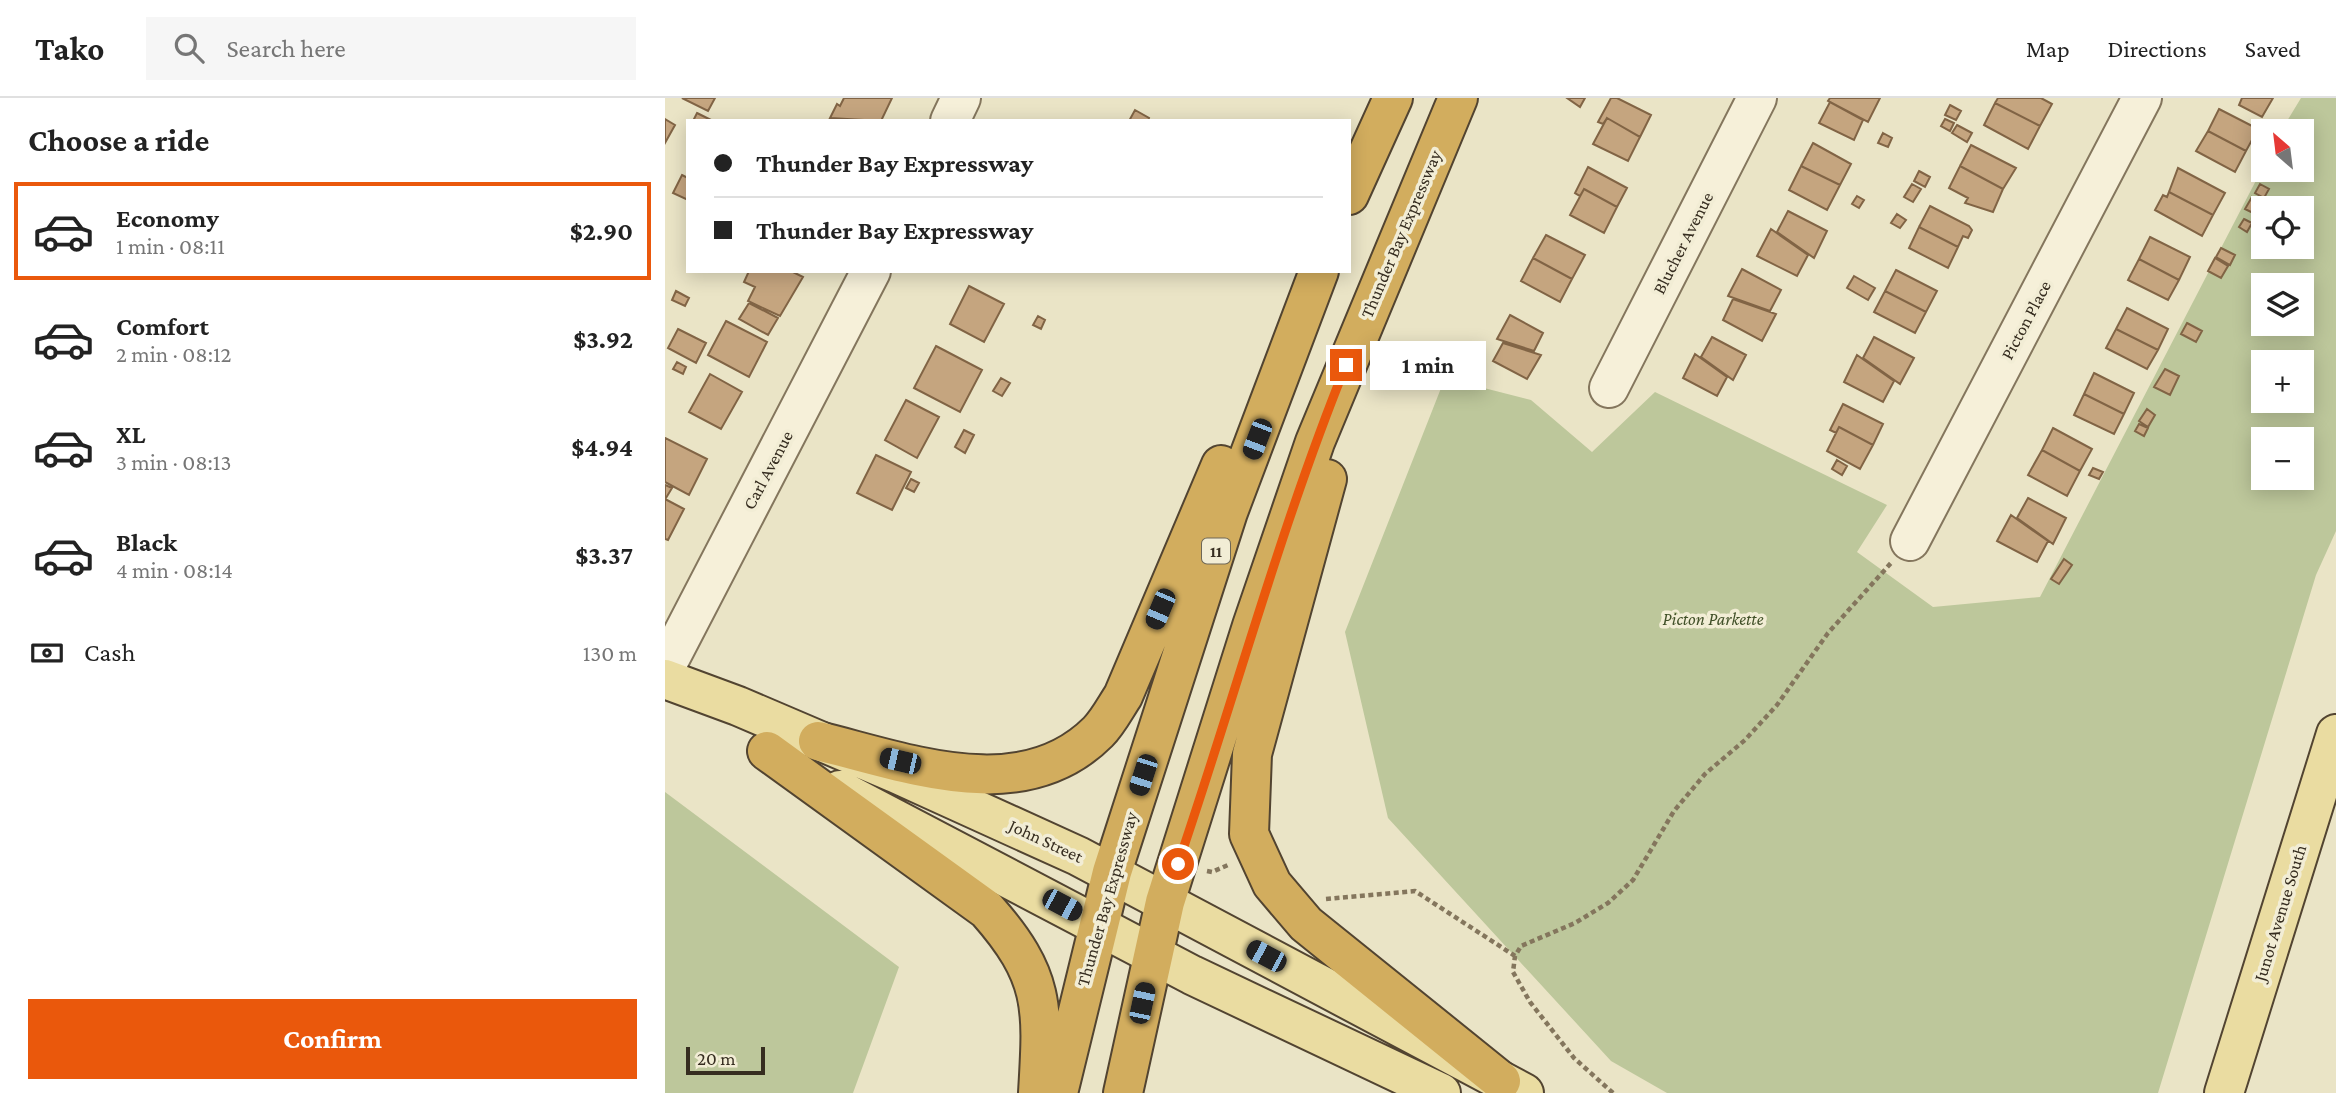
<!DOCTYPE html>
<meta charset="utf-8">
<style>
:root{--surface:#fff;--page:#f6f6f6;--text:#222;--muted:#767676;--line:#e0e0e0;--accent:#ea580c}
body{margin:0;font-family:"Crimson Pro",serif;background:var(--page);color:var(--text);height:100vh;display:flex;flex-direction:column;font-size:26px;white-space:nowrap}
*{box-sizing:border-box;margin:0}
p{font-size:23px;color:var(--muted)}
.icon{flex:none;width:38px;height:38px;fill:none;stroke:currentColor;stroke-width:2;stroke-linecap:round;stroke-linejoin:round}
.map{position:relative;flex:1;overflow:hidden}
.sheet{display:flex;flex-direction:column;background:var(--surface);width:665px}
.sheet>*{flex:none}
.guide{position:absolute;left:21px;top:21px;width:665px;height:154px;border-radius:0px;box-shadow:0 4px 18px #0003;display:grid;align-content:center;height:154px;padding:0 28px;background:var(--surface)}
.needle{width:46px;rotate:332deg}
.buttons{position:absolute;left:1586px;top:21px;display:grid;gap:14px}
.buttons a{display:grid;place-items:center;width:63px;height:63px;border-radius:0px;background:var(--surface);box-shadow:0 4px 18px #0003;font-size:35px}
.scale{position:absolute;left:21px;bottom:18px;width:79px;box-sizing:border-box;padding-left:7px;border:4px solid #362d20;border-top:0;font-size:19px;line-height:24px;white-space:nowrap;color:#362d20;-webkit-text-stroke:5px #f2edd5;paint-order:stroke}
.end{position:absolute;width:32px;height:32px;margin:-16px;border:9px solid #ea580c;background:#fff;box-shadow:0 0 0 4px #fff}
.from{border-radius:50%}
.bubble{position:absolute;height:49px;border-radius:0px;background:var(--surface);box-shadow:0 4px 18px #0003;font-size:23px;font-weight:700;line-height:49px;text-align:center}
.car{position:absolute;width:21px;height:42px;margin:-21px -10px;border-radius:9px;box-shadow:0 0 5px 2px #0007;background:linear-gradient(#222 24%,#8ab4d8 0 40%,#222 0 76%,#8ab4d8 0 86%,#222 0)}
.guide b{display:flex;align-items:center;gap:24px;height:66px;font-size:26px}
.guide b+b{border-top:2px solid var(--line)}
.guide i{width:18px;height:18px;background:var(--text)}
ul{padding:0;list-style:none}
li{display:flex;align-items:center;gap:21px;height:98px;margin:0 14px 10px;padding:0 14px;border:4px solid transparent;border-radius:0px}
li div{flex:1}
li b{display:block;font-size:26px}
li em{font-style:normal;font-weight:700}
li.current{border-color:var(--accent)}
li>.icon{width:63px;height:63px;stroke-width:1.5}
h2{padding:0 28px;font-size:32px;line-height:84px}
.pay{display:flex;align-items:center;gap:18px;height:77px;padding:0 28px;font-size:26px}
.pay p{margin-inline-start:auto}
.primary-button{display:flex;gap:14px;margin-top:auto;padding:14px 28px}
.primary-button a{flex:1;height:80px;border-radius:0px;background:var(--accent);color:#fff;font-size:28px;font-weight:700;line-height:80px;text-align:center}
header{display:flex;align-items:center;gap:42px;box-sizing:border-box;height:98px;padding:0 35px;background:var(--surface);border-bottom:2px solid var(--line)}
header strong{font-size:33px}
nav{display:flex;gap:38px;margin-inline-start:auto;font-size:24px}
.search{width:490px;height:63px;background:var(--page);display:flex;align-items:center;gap:18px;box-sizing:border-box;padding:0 24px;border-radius:0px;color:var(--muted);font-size:26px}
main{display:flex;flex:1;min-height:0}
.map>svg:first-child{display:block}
.green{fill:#bdc79b;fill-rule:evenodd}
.building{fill:#c5a57f;stroke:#816445;stroke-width:2}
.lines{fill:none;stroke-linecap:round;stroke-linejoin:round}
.minor-casing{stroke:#84765d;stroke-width:42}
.major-casing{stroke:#524431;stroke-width:42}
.highway-casing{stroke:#524431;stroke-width:42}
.path{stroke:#84765d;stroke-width:4.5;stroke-dasharray:5 3.5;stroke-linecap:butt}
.minor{stroke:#f6f0d9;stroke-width:38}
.major{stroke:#eadca1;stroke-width:38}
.highway{stroke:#d2ad5e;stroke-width:38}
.route{stroke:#ea580c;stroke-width:9}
.labels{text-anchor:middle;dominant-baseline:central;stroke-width:7;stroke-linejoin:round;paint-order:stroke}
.shield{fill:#f2edd5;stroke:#6e6756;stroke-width:2}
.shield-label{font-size:16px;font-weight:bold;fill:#362d20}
.street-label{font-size:18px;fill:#362d20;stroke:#f2edd5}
.park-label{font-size:18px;font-style:italic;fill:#415028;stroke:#f2edd5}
</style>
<header>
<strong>Tako</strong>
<div class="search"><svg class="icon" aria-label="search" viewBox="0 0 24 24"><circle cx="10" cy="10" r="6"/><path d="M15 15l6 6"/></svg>Search here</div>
<nav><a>Map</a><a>Directions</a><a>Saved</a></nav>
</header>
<main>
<section class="sheet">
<h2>Choose a ride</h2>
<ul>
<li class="current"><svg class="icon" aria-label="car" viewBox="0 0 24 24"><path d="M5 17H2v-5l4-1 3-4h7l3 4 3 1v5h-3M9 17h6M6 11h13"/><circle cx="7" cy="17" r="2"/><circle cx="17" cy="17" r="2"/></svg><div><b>Economy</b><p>1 min · 08:11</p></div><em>$2.90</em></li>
<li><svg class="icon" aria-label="car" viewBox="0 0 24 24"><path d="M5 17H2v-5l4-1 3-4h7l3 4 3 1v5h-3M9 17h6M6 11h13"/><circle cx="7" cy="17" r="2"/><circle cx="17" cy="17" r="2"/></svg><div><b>Comfort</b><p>2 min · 08:12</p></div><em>$3.92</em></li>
<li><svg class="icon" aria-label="car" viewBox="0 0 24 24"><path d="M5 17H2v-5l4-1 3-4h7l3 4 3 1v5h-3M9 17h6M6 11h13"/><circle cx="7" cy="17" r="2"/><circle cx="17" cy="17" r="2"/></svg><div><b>XL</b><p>3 min · 08:13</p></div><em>$4.94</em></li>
<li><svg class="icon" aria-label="car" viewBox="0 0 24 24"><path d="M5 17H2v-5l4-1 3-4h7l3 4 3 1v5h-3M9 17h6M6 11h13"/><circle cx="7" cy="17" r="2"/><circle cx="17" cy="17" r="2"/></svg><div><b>Black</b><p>4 min · 08:14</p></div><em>$3.37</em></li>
</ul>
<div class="pay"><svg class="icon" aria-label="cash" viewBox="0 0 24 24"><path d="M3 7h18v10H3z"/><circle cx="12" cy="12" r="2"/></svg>Cash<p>130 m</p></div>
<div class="primary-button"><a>Confirm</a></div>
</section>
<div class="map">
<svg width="1671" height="995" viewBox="0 0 1671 995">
<rect width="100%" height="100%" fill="#eae4c6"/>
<path class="green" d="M1636,0H1671V433L1651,477L1493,995H1002L946,963L723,720L680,534L780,280L866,302L927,354L990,294L1222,407L1192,454L1268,509L1375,499L1598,69V72H1636V33H1616ZM1598,110H1636V149H1598ZM1598,187H1636V226H1598ZM1598,264H1636V303H1598ZM1598,341H1636V380H1598Z
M0,694L234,869L188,995H0Z"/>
<path class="building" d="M17,0H50L43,13Z
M179,0H227L216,23L165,20L172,6L175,8Z
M902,0H920L915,9Z
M946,0H952L986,17L975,39L942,20L938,26L933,24Z
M1165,0H1215L1203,24L1163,3Z
M1333,0H1376L1387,6L1375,28L1330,5Z
M1577,0H1608L1597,19L1574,7Z
M1165,4L1198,22L1189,42L1154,25Z
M1330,5L1375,28L1363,51L1319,27Z
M1285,7L1296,13L1291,22L1280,17Z
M1554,11L1593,31L1581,53L1543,33Z
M470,12L484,20L483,23H464Z
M32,15L48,23H28Z
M942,20L975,39L963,63L928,46Z
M0,21L10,27L0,45Z
M1280,21L1289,25L1285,33L1276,28Z
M1292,27L1307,35L1302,44L1287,35Z
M1543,33L1581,53L1570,74L1531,53Z
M1218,35L1227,40L1223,49L1213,45Z
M1148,45L1186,66L1175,87L1136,68Z
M1306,47L1351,70L1338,91L1295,68Z
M1136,68L1175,87L1162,112L1124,92Z
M1295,68L1338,91L1328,114L1300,105L1303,100L1284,90Z
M923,69L962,90L952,109L919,91L915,98L910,95Z
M1513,70L1560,95L1548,117L1504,94Z
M1254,73L1265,79L1260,89L1249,83Z
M17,77L23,80V102L8,95Z
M1247,86L1256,91L1248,104L1239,99Z
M1595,86L1604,91L1599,100L1590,95Z
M919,91L952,109L939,135L905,117Z
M1504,94L1548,117L1537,138L1490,112L1498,97L1502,99Z
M1192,98L1199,102L1194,110L1187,106Z
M1587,99L1597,105L1590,116L1580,111Z
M1265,108L1304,128L1307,132L1303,140L1298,138L1293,149L1254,129Z
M1123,113L1162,133L1149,160L1112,134Z
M1232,116L1241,122L1235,130L1226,125Z
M1579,121L1587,125L1582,134L1574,129Z
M1254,129L1293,149L1283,170L1244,150Z
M1106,131L1143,157L1132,178L1092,158Z
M881,137L920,157L907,181L868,160Z
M1485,139L1525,159L1514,182L1474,161Z
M1556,150L1570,157L1565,167L1551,159Z
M868,160L907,181L895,204L856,183Z
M1550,160L1563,168L1556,180L1543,173Z
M1474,161L1514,182L1503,202L1463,182Z
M1077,171L1116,192L1105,213L1063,198Z
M1231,172L1272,193L1261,214L1220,193Z
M84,173H126L138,179L115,218L83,203L90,189L79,184Z
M1189,178L1210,190L1203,202L1182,190Z
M304,188L339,206L319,244L285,226Z
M11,193L24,200L20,208L7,202Z
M1220,193L1261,214L1250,235L1209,214Z
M1068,201L1111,216L1097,243L1058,222Z
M84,205L113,220L103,237L74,221Z
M1462,210L1503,231L1493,252L1451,231Z
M845,217L878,235L869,253L832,241Z
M373,218L380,222L376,231L368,227Z
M61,223L102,244L84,279L43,257Z
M1522,225L1537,233L1531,244L1516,236Z
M13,231L41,245L31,265L3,250Z
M1451,231L1493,252L1482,271L1441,250Z
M1047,239L1081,257L1068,282L1036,259Z
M1209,239L1249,260L1235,286L1198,260Z
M838,245L876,257L862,281L828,263Z
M271,248L317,272L295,314L249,290Z
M1030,256L1062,279L1052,298L1018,280Z
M1192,257L1229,283L1218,304L1179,284Z
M12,264L21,269L18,276L8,271Z
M1500,271L1514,278L1505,297L1489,289Z
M1429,275L1469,295L1459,316L1419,296Z
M45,276L77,294L56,331L24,314Z
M336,280L345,285L337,298L328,293Z
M1419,296L1459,316L1449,336L1409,317Z
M241,302L274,319L252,360L220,342Z
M1178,306L1218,326L1208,347L1174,329L1171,335L1165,332Z
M1482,311L1490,317L1483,329L1474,323Z
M1474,326L1483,330L1479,338L1470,333Z
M1174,329L1208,347L1195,371L1162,353Z
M1388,330L1427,351L1415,373L1377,352Z
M299,332L309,337L300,355L290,349Z
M0,340L42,361L24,397L0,384Z
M1377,352L1415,373L1402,398L1363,377Z
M211,357L246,374L227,412L192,395Z
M1172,362L1182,368L1177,377L1167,371Z
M1428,370L1438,374L1434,381L1424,377Z
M246,381L254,385L249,394L241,390Z
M0,387L7,390L1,400L0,399Z
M1363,400L1401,420L1388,446L1352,420Z
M0,401L19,411L3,442L0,441Z
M1346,417L1383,443L1372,464L1332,443Z
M1399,461L1407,467L1394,486L1386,481Z"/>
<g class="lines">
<defs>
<path id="minor" d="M285,23L296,0
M944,290L1092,0
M1245,443L1477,0
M0,570L206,173"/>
<path id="major" d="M0,581L73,608L230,675L413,758L859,995
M175,692L527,877L776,995
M1559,995L1671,636"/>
<path id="highway" d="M684,97L728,0
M662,381L587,656L584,736L607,786L641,826L836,983
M153,643C243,665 357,710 433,634C443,624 450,610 458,598L556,367
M102,653L322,812C381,879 378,910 373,995
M393,995L447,774L563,414L654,173
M458,995L500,804L587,528L650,344L793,0"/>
</defs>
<use href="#minor" class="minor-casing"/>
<use href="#major" class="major-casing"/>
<use href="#highway" class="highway-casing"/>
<path class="path" d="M542,773L547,774L563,767
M661,801L750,793L850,858
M948,995L909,960L865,904L848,874L850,858L856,848L910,825L943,805L968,782L1009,713L1040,676L1080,642L1112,607L1163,535L1226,465"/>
<use href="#minor" class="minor"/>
<use href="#major" class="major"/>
<use href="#highway" class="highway"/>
</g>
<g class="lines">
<path class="route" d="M513,766C570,599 615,430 681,267"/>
</g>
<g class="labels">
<rect class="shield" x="537" y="440.5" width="28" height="25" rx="5"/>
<g class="shield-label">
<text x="551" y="453">11</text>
</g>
<g class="street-label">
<text transform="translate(736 136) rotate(-67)">Thunder Bay Expressway</text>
<text transform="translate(1018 145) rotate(-63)">Blucher Avenue</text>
<text transform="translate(1361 222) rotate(-62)">Picton Place</text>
<text transform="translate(103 372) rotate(-62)">Carl Avenue</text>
<text transform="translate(381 743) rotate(25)">John Street</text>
<text transform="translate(442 801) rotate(-74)">Thunder Bay Expressway</text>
<text transform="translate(1615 815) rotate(-73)">Junot Avenue South</text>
</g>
<g class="park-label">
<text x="1048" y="521">Picton Parkette</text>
</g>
</g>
</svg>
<div class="buttons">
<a><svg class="needle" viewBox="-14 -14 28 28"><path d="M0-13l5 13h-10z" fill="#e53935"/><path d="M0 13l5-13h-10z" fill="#767676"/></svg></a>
<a><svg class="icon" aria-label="locate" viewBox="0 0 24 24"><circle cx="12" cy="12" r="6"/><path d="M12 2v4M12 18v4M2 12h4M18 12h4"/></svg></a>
<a><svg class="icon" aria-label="layers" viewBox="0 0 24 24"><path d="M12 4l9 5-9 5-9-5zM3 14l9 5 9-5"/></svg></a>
<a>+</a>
<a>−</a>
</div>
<div class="scale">20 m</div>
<i class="end from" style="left:513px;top:766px"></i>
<i class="end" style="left:681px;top:267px"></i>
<div class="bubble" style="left:705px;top:243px;width:116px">1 min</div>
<i class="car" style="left:592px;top:341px;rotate:201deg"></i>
<i class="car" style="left:495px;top:511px;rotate:203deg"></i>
<i class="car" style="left:235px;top:663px;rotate:283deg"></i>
<i class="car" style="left:478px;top:677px;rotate:198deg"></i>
<i class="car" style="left:397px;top:807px;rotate:118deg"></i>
<i class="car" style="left:601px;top:858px;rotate:298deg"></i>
<i class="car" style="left:477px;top:905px;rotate:12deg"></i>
<div class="guide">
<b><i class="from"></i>Thunder Bay Expressway</b>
<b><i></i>Thunder Bay Expressway</b>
</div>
</div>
</main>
